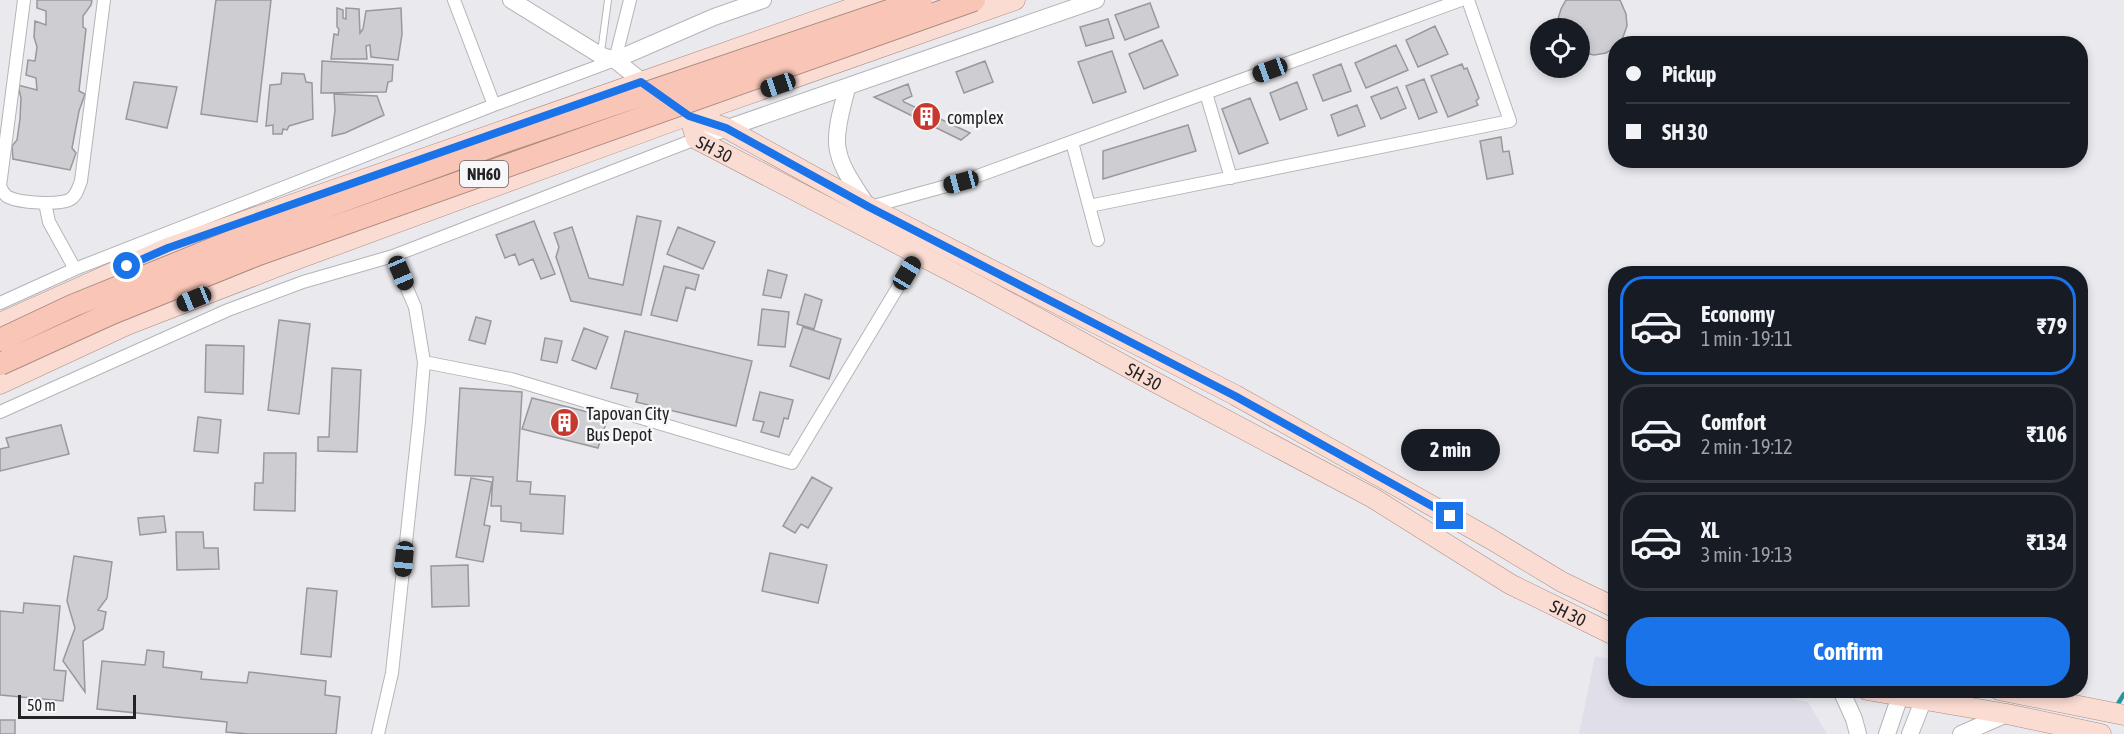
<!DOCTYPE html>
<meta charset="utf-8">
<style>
:root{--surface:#171b24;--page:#242831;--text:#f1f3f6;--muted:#9ea1a6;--line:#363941;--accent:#1a73e8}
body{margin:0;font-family:"Asap Condensed",sans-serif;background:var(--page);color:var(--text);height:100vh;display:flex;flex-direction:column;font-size:22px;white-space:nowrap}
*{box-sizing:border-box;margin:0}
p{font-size:20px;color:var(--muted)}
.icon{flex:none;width:33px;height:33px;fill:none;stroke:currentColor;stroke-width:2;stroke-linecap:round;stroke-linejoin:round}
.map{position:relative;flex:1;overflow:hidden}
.drawer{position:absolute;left:1608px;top:266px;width:480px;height:432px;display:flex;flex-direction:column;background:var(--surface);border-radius:24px;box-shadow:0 3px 9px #0003}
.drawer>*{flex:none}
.guide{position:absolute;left:1608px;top:36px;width:480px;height:132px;border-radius:24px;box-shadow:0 3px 9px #0003;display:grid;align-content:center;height:132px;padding:0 18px;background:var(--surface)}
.tools{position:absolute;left:1530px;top:18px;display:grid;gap:12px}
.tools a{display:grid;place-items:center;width:60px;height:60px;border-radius:50%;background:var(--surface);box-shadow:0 3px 9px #0003;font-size:30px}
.scale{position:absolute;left:18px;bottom:15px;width:118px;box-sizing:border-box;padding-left:6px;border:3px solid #232224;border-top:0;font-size:16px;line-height:21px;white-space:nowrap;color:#232224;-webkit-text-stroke:4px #f7f7fa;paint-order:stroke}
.end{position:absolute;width:27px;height:27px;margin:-14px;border:8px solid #1a73e8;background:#fff;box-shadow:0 0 0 3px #fff}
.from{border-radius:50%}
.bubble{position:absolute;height:42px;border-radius:21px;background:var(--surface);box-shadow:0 3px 9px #0003;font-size:20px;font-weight:700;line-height:42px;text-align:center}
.car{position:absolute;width:18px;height:36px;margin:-18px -9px;border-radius:8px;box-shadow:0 0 4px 2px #0007;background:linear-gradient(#222 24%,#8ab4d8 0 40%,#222 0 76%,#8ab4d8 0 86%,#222 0)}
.guide b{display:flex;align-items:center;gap:21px;height:57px;font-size:22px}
.guide b+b{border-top:2px solid var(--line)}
.guide i{width:15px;height:15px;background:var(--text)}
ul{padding:10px 0 0;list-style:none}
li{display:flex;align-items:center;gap:18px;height:99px;margin:0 12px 9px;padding:0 6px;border:3px solid var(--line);border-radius:24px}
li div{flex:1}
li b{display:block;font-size:22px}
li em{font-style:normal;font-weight:700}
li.selected{border-color:var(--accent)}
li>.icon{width:54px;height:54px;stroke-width:1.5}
.primary-button{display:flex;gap:12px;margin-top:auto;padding:12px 18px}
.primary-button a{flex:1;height:69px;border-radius:24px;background:var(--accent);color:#fff;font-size:24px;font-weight:700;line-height:69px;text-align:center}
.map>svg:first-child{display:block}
.built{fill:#e0dee9}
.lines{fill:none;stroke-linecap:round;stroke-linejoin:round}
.stream{stroke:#27959e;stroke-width:4.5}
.building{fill:#cecdd1;stroke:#99989c;stroke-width:1.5}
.lane-casing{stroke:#b5b5b9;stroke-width:8}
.street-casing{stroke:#b5b5b9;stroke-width:14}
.secondary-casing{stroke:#b5b5b9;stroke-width:18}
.primary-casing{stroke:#ad8c83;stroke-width:21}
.lane{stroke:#fff;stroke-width:6}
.street{stroke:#fff;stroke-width:12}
.secondary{stroke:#fff;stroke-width:16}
.primary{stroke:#fbdcd3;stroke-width:20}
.highway-bridge-casing{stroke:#ad8c83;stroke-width:24;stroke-linecap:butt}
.highway-bridge{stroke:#f8c5b6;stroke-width:22}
.route{stroke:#1a73e8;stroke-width:8}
.labels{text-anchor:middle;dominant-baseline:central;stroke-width:5;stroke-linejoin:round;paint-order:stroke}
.shield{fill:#f7f7fa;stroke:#636264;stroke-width:1.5}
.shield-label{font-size:16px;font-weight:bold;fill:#232224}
.poi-label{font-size:18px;fill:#232224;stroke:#f7f7fa;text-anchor:start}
.street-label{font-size:18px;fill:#232224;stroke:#f7f7fa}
</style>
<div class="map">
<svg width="2124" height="734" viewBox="0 0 2124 734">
<rect width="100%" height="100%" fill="#eae9ed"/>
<path class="built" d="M1595,656L1615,660L1616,690H1751L1808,702L1827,734H1579Z"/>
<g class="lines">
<path class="stream" d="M2116,707L2124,694"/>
</g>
<path class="building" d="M37,0H92L91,5L83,16V27L86,29L79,91L85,94L79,111L72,148L76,153L70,170L13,159L12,146L17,140L20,119L21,98L18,85L37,90L36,78L26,75L28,60L35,61L37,47L34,37L35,21L46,25V11L37,8Z
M216,0H271L257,122L201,114Z
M1566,0H1620L1626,14L1627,26L1623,37L1618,44H1616V47L1606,53L1594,55L1580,52V28H1559L1558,19L1561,9Z
M1150,3L1159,27L1125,40L1115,15Z
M337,8L343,10V18L346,19V8L359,9L360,33L363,29L366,11L401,8L402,34L398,60L371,57L370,45L366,46L367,59H331L334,34L338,35L339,29L337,27Z
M1108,19L1114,38L1086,46L1080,27Z
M1435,26L1448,54L1418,67L1406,40Z
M1162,40L1178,75L1144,89L1129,54Z
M1396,45L1408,70L1366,88L1355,63Z
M1112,51L1126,92L1093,103L1078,62Z
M322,61L393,65L392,81L388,82L386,92L321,93Z
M985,61L993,82L964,93L956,72Z
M1341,64L1351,91L1323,101L1313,75Z
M1462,64L1464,69L1467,68L1479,98L1476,101L1478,105L1448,117L1431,76Z
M282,73L304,74L306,82L312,83L313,119L289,126L287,130L283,129L282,134H273V125L266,126L270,85L281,84Z
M1424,79L1437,112L1419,119L1406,86Z
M134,82L177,87L167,128L126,119Z
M1297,82L1307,109L1280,120L1270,93Z
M908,84L912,96L903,100L904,102L970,133L961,140L874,97Z
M1397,87L1406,108L1381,119L1371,97Z
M334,94L377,96L384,115L345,133L332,136L335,110Z
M1250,98L1268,143L1239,154L1222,109Z
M1357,105L1365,126L1338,136L1331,115Z
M1188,125L1196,151L1103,179V151Z
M1501,137L1503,152L1509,151L1513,174L1487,179L1480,141Z
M637,216L661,221L641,315L571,301L556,257L559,247L554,233L572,227L589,278L623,285Z
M534,221L555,274L541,279L533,259L519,265L515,254L505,258L496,235Z
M678,227L715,242L703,269L667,254Z
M664,266L699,275L695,290L686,287L677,321L651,315Z
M768,270L787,275L781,298L763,295Z
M805,294L822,300L814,329L797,324Z
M762,309L789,312L785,347L758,345Z
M476,317L491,321L485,344L469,340Z
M279,320L310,324L299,414L268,410Z
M803,327L841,339L829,379L790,366Z
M584,328L608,337L596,369L572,360Z
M625,331L752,361L736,426L636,402L638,394L611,388Z
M545,338L562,341L557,363L541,360Z
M206,345L244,346L243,394L205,392Z
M332,368L361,370L357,452L318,451V437H329Z
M460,388L522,392L517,481L531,482L530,494L565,496L563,534L521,531V523L501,521V506H491L493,477L455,475Z
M760,392L793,400L788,419L784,418L779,437L761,432L764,422L753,420Z
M532,398L608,417L598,448L522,429Z
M198,417L221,420L218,453L194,451Z
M61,425L69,454L0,471V449L9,447L6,438Z
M264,453H296L295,511L254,510L255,483H263Z
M812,477L832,488L808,528L801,524L795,533L783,526Z
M471,478L492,482L484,525L490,526L483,562L456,557Z
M164,516L166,532L140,535L138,518Z
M176,532H203L204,548H218L219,569L177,570Z
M770,553L827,565L818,603L762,591Z
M74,556L112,562L107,598L98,610L106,612L103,629L83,641L85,692L63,661L75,628L67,601Z
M468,565L469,606L432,607L431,566Z
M307,588L337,591L331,657L301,654Z
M24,603L60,606L54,670L66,671L63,701L0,695V611L23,613Z
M147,650L164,652L163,667L202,672L201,679L247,683L249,672L326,681L325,695L340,697L336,734H249L226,732L227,722L97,709L102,661L145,665Z
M0,720H15V734H0Z"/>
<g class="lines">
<defs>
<path id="lane" d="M601,52L608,0"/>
<path id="street" d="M24,0L0,186C2,190 4,195 8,197C20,203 57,205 69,200C77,196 78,188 81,181L104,0
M454,0L494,105
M1206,93L1231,178
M1072,142L1098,240
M45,203L49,222L75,269
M1089,206L1510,121L1468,0
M870,207L961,182L1461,0
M0,303L75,269L494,105L615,60L630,0
M424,362L511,379L792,463L918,254
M0,412L228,310L303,282L393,256L696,139
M378,734L392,673L419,421L424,362L415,307L393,256"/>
<path id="secondary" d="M511,0L600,55L615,60L649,87
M615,60L714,17L763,0
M847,88C843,105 836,125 837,144C839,167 856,188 868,207
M696,139L1096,0
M1841,690L1854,719L1858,734
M1887,734L1900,696L1907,690
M1910,734L1923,701V690
M1961,734L2007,714"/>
<g id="primary">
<path id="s1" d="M689,115L696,139L979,286L1151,380L1373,498L1510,584L1616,636"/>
<path d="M689,115L726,128L869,207L1235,395L1489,538L1562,582L1616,608"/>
<path d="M0,323L168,248L875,0"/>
<path d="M0,384L127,325L284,264L689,115L1015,0"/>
<path d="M1867,690L2007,714L2101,734"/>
<path d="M1999,690L2124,715"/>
</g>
</defs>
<use href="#lane" class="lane-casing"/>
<use href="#street" class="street-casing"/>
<use href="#secondary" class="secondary-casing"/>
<use href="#primary" class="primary-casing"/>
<use href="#lane" class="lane"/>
<use href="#street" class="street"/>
<use href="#secondary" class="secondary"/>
<use href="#primary" class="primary"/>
<defs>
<path id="highway-bridge" d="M0,340L72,306L235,240L511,139L921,0
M0,364L112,313L256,255L974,0"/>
</defs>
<use href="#highway-bridge" class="highway-bridge-casing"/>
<use href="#highway-bridge" class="highway-bridge"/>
</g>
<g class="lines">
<path class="route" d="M127,266L168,248L641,82L689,116L726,128L869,207L1235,396L1450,516"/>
</g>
<defs>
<symbol id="building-disc" viewBox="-11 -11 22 22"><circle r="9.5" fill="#c7392f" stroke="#f7f7fa"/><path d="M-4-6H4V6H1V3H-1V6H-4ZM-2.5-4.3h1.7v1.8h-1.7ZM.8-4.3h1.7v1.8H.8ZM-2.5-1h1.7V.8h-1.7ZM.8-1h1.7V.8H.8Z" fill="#fff"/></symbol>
</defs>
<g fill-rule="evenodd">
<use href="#building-disc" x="910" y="100" width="33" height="33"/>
<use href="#building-disc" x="548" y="406" width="33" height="33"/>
</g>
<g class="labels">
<rect class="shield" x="460" y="161" width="48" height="26" rx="4.5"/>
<g class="shield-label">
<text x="484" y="174">NH60</text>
</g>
<g class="poi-label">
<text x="947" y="117">complex</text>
<text x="586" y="413">Tapovan City<tspan x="586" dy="21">Bus Depot</tspan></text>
</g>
<g class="street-label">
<text stroke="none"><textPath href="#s1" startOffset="46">SH 30</textPath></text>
<text stroke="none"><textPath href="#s1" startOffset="532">SH 30</textPath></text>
<text stroke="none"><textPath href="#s1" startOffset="1018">SH 30</textPath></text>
</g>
</g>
</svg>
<div class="tools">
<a><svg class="icon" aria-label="locate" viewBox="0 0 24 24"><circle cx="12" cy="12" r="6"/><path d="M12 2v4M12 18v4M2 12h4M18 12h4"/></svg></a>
</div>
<div class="scale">50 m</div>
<i class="end from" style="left:127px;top:266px"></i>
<i class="end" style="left:1450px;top:516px"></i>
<div class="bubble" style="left:1401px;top:429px;width:99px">2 min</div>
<i class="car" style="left:1270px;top:70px;rotate:250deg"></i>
<i class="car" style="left:778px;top:85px;rotate:251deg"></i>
<i class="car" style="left:961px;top:182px;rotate:255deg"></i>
<i class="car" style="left:401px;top:273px;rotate:157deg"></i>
<i class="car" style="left:907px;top:273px;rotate:31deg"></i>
<i class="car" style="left:194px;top:299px;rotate:248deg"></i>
<i class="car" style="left:404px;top:559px;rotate:186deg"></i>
<div class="guide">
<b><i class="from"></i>Pickup</b>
<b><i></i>SH 30</b>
</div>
<section class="drawer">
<ul>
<li class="selected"><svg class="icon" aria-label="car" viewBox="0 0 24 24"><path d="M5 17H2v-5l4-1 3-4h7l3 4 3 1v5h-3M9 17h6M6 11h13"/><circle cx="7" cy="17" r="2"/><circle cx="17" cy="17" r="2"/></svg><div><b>Economy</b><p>1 min · 19:11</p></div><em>₹79</em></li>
<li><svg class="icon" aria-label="car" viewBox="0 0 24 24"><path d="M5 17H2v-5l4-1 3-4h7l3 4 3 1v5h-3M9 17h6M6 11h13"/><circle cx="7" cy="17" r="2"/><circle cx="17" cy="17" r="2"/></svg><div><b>Comfort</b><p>2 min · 19:12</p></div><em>₹106</em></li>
<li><svg class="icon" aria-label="car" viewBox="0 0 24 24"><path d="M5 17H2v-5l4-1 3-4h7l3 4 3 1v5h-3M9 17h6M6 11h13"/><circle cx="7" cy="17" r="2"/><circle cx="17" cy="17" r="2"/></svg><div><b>XL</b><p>3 min · 19:13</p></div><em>₹134</em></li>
</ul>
<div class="primary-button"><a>Confirm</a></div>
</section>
</div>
